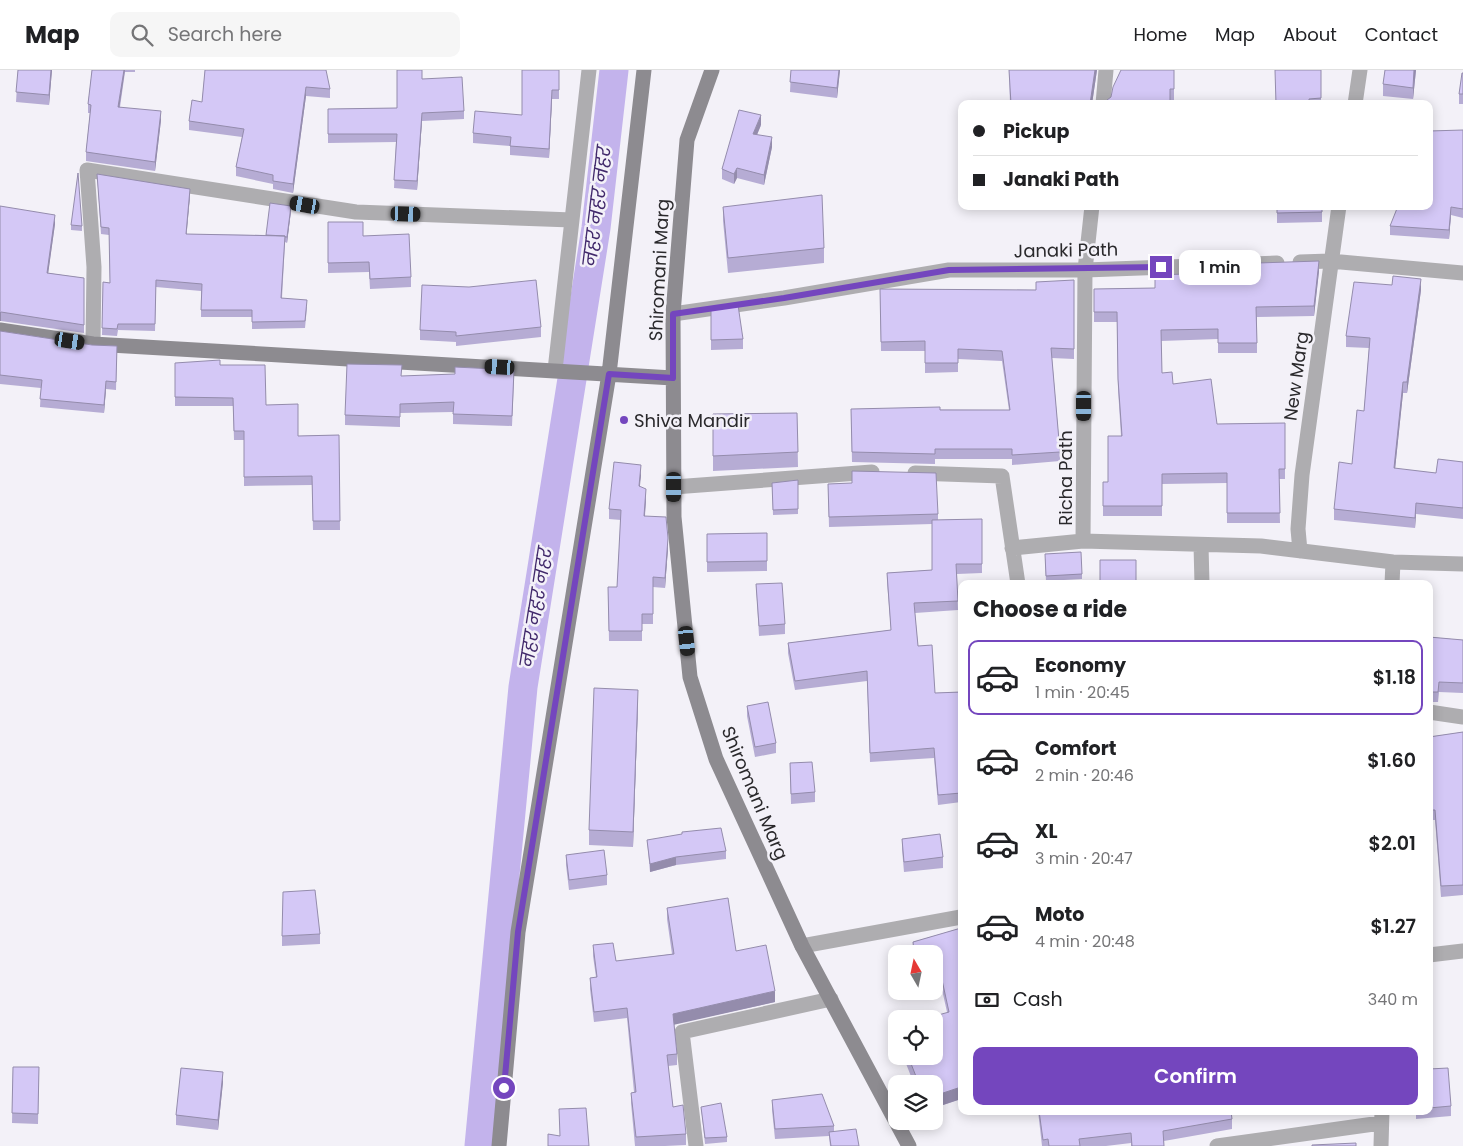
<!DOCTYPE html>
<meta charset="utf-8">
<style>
:root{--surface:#fff;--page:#f6f6f6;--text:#202124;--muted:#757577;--line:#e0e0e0;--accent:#7446be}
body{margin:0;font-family:Poppins,"Noto Sans Devanagari",sans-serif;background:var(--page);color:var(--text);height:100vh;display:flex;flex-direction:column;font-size:19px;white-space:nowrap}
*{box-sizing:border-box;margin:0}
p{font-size:16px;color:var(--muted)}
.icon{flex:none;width:28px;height:28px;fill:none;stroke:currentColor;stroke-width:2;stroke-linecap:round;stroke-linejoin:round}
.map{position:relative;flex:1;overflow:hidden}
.panel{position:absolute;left:958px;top:510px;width:475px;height:535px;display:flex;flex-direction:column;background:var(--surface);border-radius:10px;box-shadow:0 2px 12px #0003}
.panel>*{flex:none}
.hud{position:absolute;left:958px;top:30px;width:475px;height:110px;border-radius:10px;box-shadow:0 2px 12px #0003;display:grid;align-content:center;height:110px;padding:0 15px;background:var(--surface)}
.needle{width:32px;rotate:351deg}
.controls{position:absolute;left:888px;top:875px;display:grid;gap:10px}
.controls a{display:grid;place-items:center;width:55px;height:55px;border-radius:10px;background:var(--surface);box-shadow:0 2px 12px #0003;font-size:25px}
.end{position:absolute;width:22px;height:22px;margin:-11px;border:6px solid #7446be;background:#fff;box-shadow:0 0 0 2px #fff}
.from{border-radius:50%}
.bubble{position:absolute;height:35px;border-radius:10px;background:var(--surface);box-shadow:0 2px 12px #0003;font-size:16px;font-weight:600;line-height:35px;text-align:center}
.car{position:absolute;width:15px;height:30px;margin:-15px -8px;border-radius:6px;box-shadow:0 0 4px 1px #0007;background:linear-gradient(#222 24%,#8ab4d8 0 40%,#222 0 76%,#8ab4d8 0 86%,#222 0)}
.hud b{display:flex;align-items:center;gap:18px;height:48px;font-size:19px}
.hud b+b{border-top:1px solid var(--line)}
.hud i{width:12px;height:12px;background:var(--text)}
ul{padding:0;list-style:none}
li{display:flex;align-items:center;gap:15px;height:75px;margin:0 10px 8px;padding:0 5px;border:2px solid transparent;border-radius:10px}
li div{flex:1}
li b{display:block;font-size:19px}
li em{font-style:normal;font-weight:600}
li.on{border-color:var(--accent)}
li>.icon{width:45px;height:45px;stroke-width:1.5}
h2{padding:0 15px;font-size:22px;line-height:60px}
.pay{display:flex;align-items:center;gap:12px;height:55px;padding:0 15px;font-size:19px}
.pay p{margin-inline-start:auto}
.cta{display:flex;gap:10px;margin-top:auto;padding:10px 15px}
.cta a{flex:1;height:58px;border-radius:10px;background:var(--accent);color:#fff;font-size:20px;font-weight:600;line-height:58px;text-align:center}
header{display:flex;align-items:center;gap:30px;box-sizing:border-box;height:70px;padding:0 25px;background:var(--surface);border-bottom:1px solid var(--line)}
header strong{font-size:24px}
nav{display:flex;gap:28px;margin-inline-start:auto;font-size:18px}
.search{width:350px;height:45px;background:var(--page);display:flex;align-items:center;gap:12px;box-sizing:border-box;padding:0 18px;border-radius:10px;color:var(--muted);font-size:19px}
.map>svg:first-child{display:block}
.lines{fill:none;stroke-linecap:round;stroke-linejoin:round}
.canal{stroke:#c3b3ec;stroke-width:29}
.street{stroke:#aeadb0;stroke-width:15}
.secondary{stroke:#8d8b90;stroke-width:15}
.wall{fill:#b6acd4}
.shaded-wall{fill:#948cac}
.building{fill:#d4c8f6;stroke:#948cac}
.route{stroke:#7446be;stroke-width:6}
.poi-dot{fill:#7446be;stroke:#f3f1f8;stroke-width:2}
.labels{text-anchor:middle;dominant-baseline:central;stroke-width:5;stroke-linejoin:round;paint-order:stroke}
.street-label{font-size:18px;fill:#2a292c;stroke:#f3f1f8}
.poi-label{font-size:18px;fill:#2a292c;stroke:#f3f1f8;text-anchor:start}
.water-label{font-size:19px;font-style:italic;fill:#41296b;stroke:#f3f1f8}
</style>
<header>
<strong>Map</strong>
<div class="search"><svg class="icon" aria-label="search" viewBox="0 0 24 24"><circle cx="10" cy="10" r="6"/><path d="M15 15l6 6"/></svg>Search here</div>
<nav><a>Home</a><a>Map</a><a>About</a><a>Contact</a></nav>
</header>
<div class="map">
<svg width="1463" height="1076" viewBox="0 0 1463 1076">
<rect width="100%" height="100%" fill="#f3f1f8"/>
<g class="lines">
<path class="canal" d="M479,1076L523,617L596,158L614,0"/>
<path class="street" d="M1103,34L1106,0
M1355,34L1360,0
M1300,192L1330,191L1463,203
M673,244L784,228L949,200H1085L1277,193
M93,274L94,197L87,100L356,142L572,150
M555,300L589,0
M915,403L1002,406L1018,514
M674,417L872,402
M1083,471L1085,200L1092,136
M1201,475L1202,514
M1012,478L1083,471L1261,476L1393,492L1463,494
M1300,481L1298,459L1302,405L1339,136
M1392,514L1393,492
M1429,642L1463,647
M802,876L961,847
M1429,885L1463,881
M696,1076L682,962L831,929
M1217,1076L1381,1053
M1381,1076L1382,1041"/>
<path class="secondary" d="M712,0L687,70L673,244L674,447L690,607L716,689L802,876L909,1076
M0,260L93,274L673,308
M499,1076L518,862L609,304L644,0"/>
</g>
<path class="wall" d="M18,0H52L49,35L16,32Z
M92,0H135V2H125L120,37L161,50L155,101L86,91V82L90,43H88V34Z
M205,0L330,19V28L306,26L293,123L273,119V114L236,106V97L242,67L189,60V51L202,32Z
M559,0V29H552L549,88L510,85V76L473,73V63L522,45Z
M791,0H840L837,28L790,22Z
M1009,0H1097L1092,34H1010Z
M1174,0V32L1107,30Z
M1321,0V34H1275Z
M1385,0H1416L1413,29L1383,26V14Z
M1463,3V34H1459V24Z
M422,9L464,41V49L422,51L417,120L394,118L396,72L328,73V39L397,38Z
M761,55L757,65L772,77L764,115L737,108L734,114L722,109V99Z
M1463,60V148L1451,145L1449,169L1390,165V156Z
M97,104L190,126L186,164L266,165L291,141L287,173L285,172L282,228L307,237L305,258L252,259V247H201V221L156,217L155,261L118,260L117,266L102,265L103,212L110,213L109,165L101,164Z
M0,136L55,154L48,203L84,208V263L1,251Z
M1277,136H1322V152L1277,153Z
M723,137L824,178V193L728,203L723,151Z
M328,152L363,166L411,207V217L370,219L369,202L328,203Z
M71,155L82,156V161L71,160Z
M1319,201L1314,246L1257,247V283H1218V269L1161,271L1162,303L1173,314L1217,354L1285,353V409H1279L1280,453H1227V413L1162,414V446H1103V412H1108L1121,366L1118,319L1117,252H1094V219L1155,218Z
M1074,210V289L1052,288L1060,382V391L1012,395V389H935V394L852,392L851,339L1009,340L1002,291L958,289V302L925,303V281H881L880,219L1036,220Z
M1421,220L1407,323H1403L1395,399L1436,403L1463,392V449L1416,444L1415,458L1334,450V439L1352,394L1364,341L1369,278L1346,277V266Z
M711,239L743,269V279L711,280Z
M541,257V267L456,276V272L420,270V260Z
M0,261L92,275L117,276L116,320L106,319L104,343L40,337L41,318L0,314Z
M175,293L220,295L266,335L298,366L339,365L340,460H313L312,415L244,416V370H234L233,336H175Z
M402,306L514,309L512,356L453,354V342L400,343V357L345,355V345Z
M797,343L798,397L713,401V344Z
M641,405L639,417L646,429L645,446L668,478L665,518L653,517V554H642V571H609L608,517H617L621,450L609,449V439Z
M798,410V444L773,445L772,413Z
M828,414L938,444V450L982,449V503L957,504L958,540L915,543L918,576L935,623L961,622V732L938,735L934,688L870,692L867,611L795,620L788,583V573L891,560L887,512V503L932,500V454L829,457Z
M767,463V501L707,502V464Z
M1045,489L1082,504V509L1046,511Z
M756,514L785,554V564L759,566Z
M1429,567L1463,570V623L1439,622L1438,632H1429Z
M638,635L633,777L589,775V760Z
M747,636L776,673V683L755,687L747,646Z
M1463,662V825L1441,827L1435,750H1429V667Z
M790,693L815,722V732L791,734Z
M902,769L943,787V798L904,802L902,779Z
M647,770L726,781V789L676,795L650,802Z
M566,785L607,805V815L569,820L566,795Z
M667,838L736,881L775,932L674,954L677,984V995L668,996L673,1037L686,1064V1075L665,1076H635L631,1033V1023L634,1022L627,948L594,952L590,919V908L596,907L593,886V875L616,891L672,884L667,849Z
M961,858V1029L934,1038V1014H914L903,986H934L947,942L934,884H913V872Z
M320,864V874L282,876V866Z
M895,956H896V971L895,968Z
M13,997H39L38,1054L12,1053Z
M1429,999L1451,1036V1046L1416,1049V1041H1429Z
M223,1012L218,1060L176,1055V1045Z
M772,1030L834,1056V1062L859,1076H830L829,1066L775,1069L772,1040Z
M701,1037L727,1067V1072L705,1074Z
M1038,1041H1231L1232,1049V1059L1164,1071V1076H1131V1073L1106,1076H1042Z"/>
<path class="shaded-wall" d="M51,0H52L49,35V25Z
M124,0H125L118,46V37Z
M839,0H840L837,28V18Z
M1095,0H1097L1092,34H1090Z
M1414,0H1416L1413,29V18Z
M306,17V26L293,123V114Z
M552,20V29L549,88V79Z
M161,41V50L155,101V92Z
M422,43V51L417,120V111Z
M761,45V55L753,74V64Z
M772,67V77L764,115V105Z
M737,98V108L734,114V104Z
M190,119V126L186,171V164Z
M291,136V141L287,173V167Z
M1451,137V145L1449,169V160Z
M55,145V154L47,212V203Z
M1319,191V201L1314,246V236Z
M1421,209V220L1407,323V312Z
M1,242V251H0V243Z
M106,311V319L104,343V335Z
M1403,312V323L1394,409V398Z
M641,395V405L639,426V416Z
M646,419V429L644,456V446Z
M1416,433V444L1415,458V448Z
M668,468V478L665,518V508Z
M638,620V635L633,777V762Z
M676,787V795L650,802V794Z
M937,887V899H934V888Z
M775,921V932L673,955V944Z
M223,1002V1012L218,1060V1050Z
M961,1017V1029L934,1038V1026Z"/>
<path class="building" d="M18,0H51L49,25L16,22Z
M92,0H124L118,37L161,41L155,92L86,82L91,35L88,34Z
M205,0H326L330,19L306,17L293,114L273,111V105L236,97L244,59L189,51L192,30L202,32Z
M397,0H422V9L462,7L464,41L422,43L417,111L394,110L397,64H328V39L397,38Z
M522,0H559V20H552L549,79L510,76L511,67L473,63L475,41L522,45Z
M791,0H839L837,18L790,12Z
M1009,0H1095L1090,34H1011Z
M1121,0H1174V19H1170V34H1105L1107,30L1111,27L1113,17Z
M1275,0H1321V28L1309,29V34H1276Z
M1385,0H1414L1413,18L1383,14Z
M1462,3H1463V24H1459Z
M739,40L761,45L753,64L772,67L764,105L737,98L734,104L722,99Z
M1463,60V139L1451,137L1449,160L1390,156L1398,136H1429V61Z
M78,103L82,156L71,155Z
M97,104L190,119L186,164L285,166L281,228L307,230L305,251L252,252V240H201L202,214L156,210L155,254H118L117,259L102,258L103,212L110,213L109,158L101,157Z
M822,125L824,178L728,188L723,137Z
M270,133L291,136L287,167H285V166L266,165Z
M0,136L55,145L47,203L84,208V255L1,242L0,243Z
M1277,136H1322V142L1277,143Z
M328,152H363V166L409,164L411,207L370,209L369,192L328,193Z
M1319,191L1314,236L1256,237L1257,273H1218V259L1161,260L1162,303L1172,302L1173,314L1211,309L1217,354L1285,353V399H1279L1280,443H1227V403L1162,404V436H1103V412H1108V366H1122L1118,309L1117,242H1094V219L1155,218V205L1218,203L1217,200L1259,199L1258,193Z
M1393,206L1421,209L1407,312H1403L1394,398L1436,403L1438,389L1463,392V438L1416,433L1415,448L1334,439L1339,392L1352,394L1357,340L1364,341L1370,268L1346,266L1354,212L1392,215Z
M536,210L541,257L456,266V262L420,260L422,215L469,217Z
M1074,210V279L1051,278L1060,382L1012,385V379H935V384L852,382L851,339L940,337V340H1010L1002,281L958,279V293H925V271L881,272L880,219L1036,220V212Z
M738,235L743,269L711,270V239Z
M0,261L92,275L117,276L116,312L106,311L104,335L40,329L42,310L0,305Z
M220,290V295H265L266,335L298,334V366L339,365L340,451H313L312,406L244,407V361H234L233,328L175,327V293Z
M347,294L402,295L401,306L455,304V297L514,300L512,346L453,344L454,332L400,334V347L345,345Z
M797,343L798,382L713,386V344Z
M614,392L641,395L639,416L646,419L644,446L666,447L668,468L665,508L653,507V544H642V561H609L608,517H617L621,440L609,439Z
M852,401L936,403L938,444L829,447L828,414L852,413Z
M798,410V439L773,440L772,413Z
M982,449V494H956L958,531L914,533L918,576L932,575L935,623L961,622V723L938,725L934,678L870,683L867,601L795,611L788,573L891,560L887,503L932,500V450Z
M767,463V491L707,492V464Z
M1081,482L1082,504L1046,506L1045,484Z
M1100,490H1136V512L1202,513L1212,511V514H1100Z
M782,513L785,554L759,556L756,514Z
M1429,567L1463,570V613L1439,612L1438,622H1429Z
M594,618L638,620L633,762L589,760Z
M768,632L776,673L755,677L747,636Z
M1463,662V815L1441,816L1435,740H1429V667Z
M812,692L815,722L791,724L790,693Z
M721,758L726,781L676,787L650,794L647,770L682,764V762Z
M940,764L943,787L904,792L902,769Z
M604,780L607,805L569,810L566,785Z
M315,820L320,864L282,866L283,822Z
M728,828L736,881L766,875L775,921L673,944L677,984L667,985L673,1037L683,1035L686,1064L636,1067L631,1023L636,1022L627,938L594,942L590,908L597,907L593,875L613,873L616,891L674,884L667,838Z
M961,858V1017L934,1026V1014H919L908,986H934V949H924L949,942L937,887L934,888V884H914L913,872Z
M13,997H39L38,1044L12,1043Z
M181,998L223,1002L218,1050L176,1045Z
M1448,998L1451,1036L1429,1038V999Z
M822,1024L834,1056L775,1059L772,1030Z
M721,1033L727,1067L705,1068L701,1037Z
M586,1038L589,1076H548V1064L560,1066L559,1039Z
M1039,1041H1231L1232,1049L1163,1061L1164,1076H1132L1131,1063L1079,1069L1080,1076H1049L1048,1069L1043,1070Z
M856,1059L859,1076H831L829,1062Z
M1356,1073V1076H1312V1075Z"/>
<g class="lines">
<path class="route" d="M504,1018L518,862L609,304L673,308V244L784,228L949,200L1161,197"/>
</g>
<circle class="poi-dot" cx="624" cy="350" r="5"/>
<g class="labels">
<g class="street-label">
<text transform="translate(1066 180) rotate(-1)">Janaki Path</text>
<text transform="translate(659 200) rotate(-87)">Shiromani Marg</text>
<text transform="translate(1296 306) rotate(-82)">New Marg</text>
<text transform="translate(1065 408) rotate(-90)">Richa Path</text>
<text transform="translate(755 723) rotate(67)">Shiromani Marg</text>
</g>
<g class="poi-label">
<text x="634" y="350">Shiva Mandir</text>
</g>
<g class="water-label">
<text transform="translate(597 136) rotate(-83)">नहर नहर नहर</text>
<text transform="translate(536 537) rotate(-81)">नहर नहर नहर</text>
</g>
</g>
</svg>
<div class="controls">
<a><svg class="needle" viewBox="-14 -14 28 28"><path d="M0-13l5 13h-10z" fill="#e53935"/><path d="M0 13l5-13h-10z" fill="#757577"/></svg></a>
<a><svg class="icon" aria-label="locate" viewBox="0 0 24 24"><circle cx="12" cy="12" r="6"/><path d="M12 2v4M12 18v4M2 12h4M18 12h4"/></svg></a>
<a><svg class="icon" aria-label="layers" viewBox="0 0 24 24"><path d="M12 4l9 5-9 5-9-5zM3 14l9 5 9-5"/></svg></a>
</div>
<i class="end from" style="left:504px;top:1018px"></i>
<i class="end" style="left:1161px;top:197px"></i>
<div class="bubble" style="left:1179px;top:180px;width:82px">1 min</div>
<i class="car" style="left:305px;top:135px;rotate:280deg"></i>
<i class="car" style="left:406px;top:144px;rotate:92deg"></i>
<i class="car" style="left:70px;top:271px;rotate:99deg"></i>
<i class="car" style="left:500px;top:297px;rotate:273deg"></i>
<i class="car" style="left:1084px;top:336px;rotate:180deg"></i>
<i class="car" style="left:674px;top:417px;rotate:180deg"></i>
<i class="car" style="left:687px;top:571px;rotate:174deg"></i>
<div class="hud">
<b><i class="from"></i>Pickup</b>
<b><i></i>Janaki Path</b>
</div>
<section class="panel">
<h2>Choose a ride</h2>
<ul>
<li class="on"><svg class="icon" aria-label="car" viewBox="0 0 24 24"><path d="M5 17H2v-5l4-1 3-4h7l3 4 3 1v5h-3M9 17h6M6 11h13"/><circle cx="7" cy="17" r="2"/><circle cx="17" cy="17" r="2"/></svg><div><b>Economy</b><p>1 min · 20:45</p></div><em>$1.18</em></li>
<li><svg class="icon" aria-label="car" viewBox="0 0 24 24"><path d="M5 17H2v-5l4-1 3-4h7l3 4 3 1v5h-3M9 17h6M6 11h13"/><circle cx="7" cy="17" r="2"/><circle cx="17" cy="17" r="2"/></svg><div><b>Comfort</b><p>2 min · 20:46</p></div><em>$1.60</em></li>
<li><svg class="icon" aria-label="car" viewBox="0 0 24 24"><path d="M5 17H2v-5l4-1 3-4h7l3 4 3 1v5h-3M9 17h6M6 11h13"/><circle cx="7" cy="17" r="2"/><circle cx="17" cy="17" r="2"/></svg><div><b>XL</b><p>3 min · 20:47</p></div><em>$2.01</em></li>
<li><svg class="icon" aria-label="car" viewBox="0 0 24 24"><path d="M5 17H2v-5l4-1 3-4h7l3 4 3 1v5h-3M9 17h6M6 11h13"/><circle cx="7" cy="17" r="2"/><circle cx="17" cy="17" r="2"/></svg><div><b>Moto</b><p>4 min · 20:48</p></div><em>$1.27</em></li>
</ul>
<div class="pay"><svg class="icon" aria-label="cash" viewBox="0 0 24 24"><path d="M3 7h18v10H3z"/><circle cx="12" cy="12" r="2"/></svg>Cash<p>340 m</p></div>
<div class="cta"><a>Confirm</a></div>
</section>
</div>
